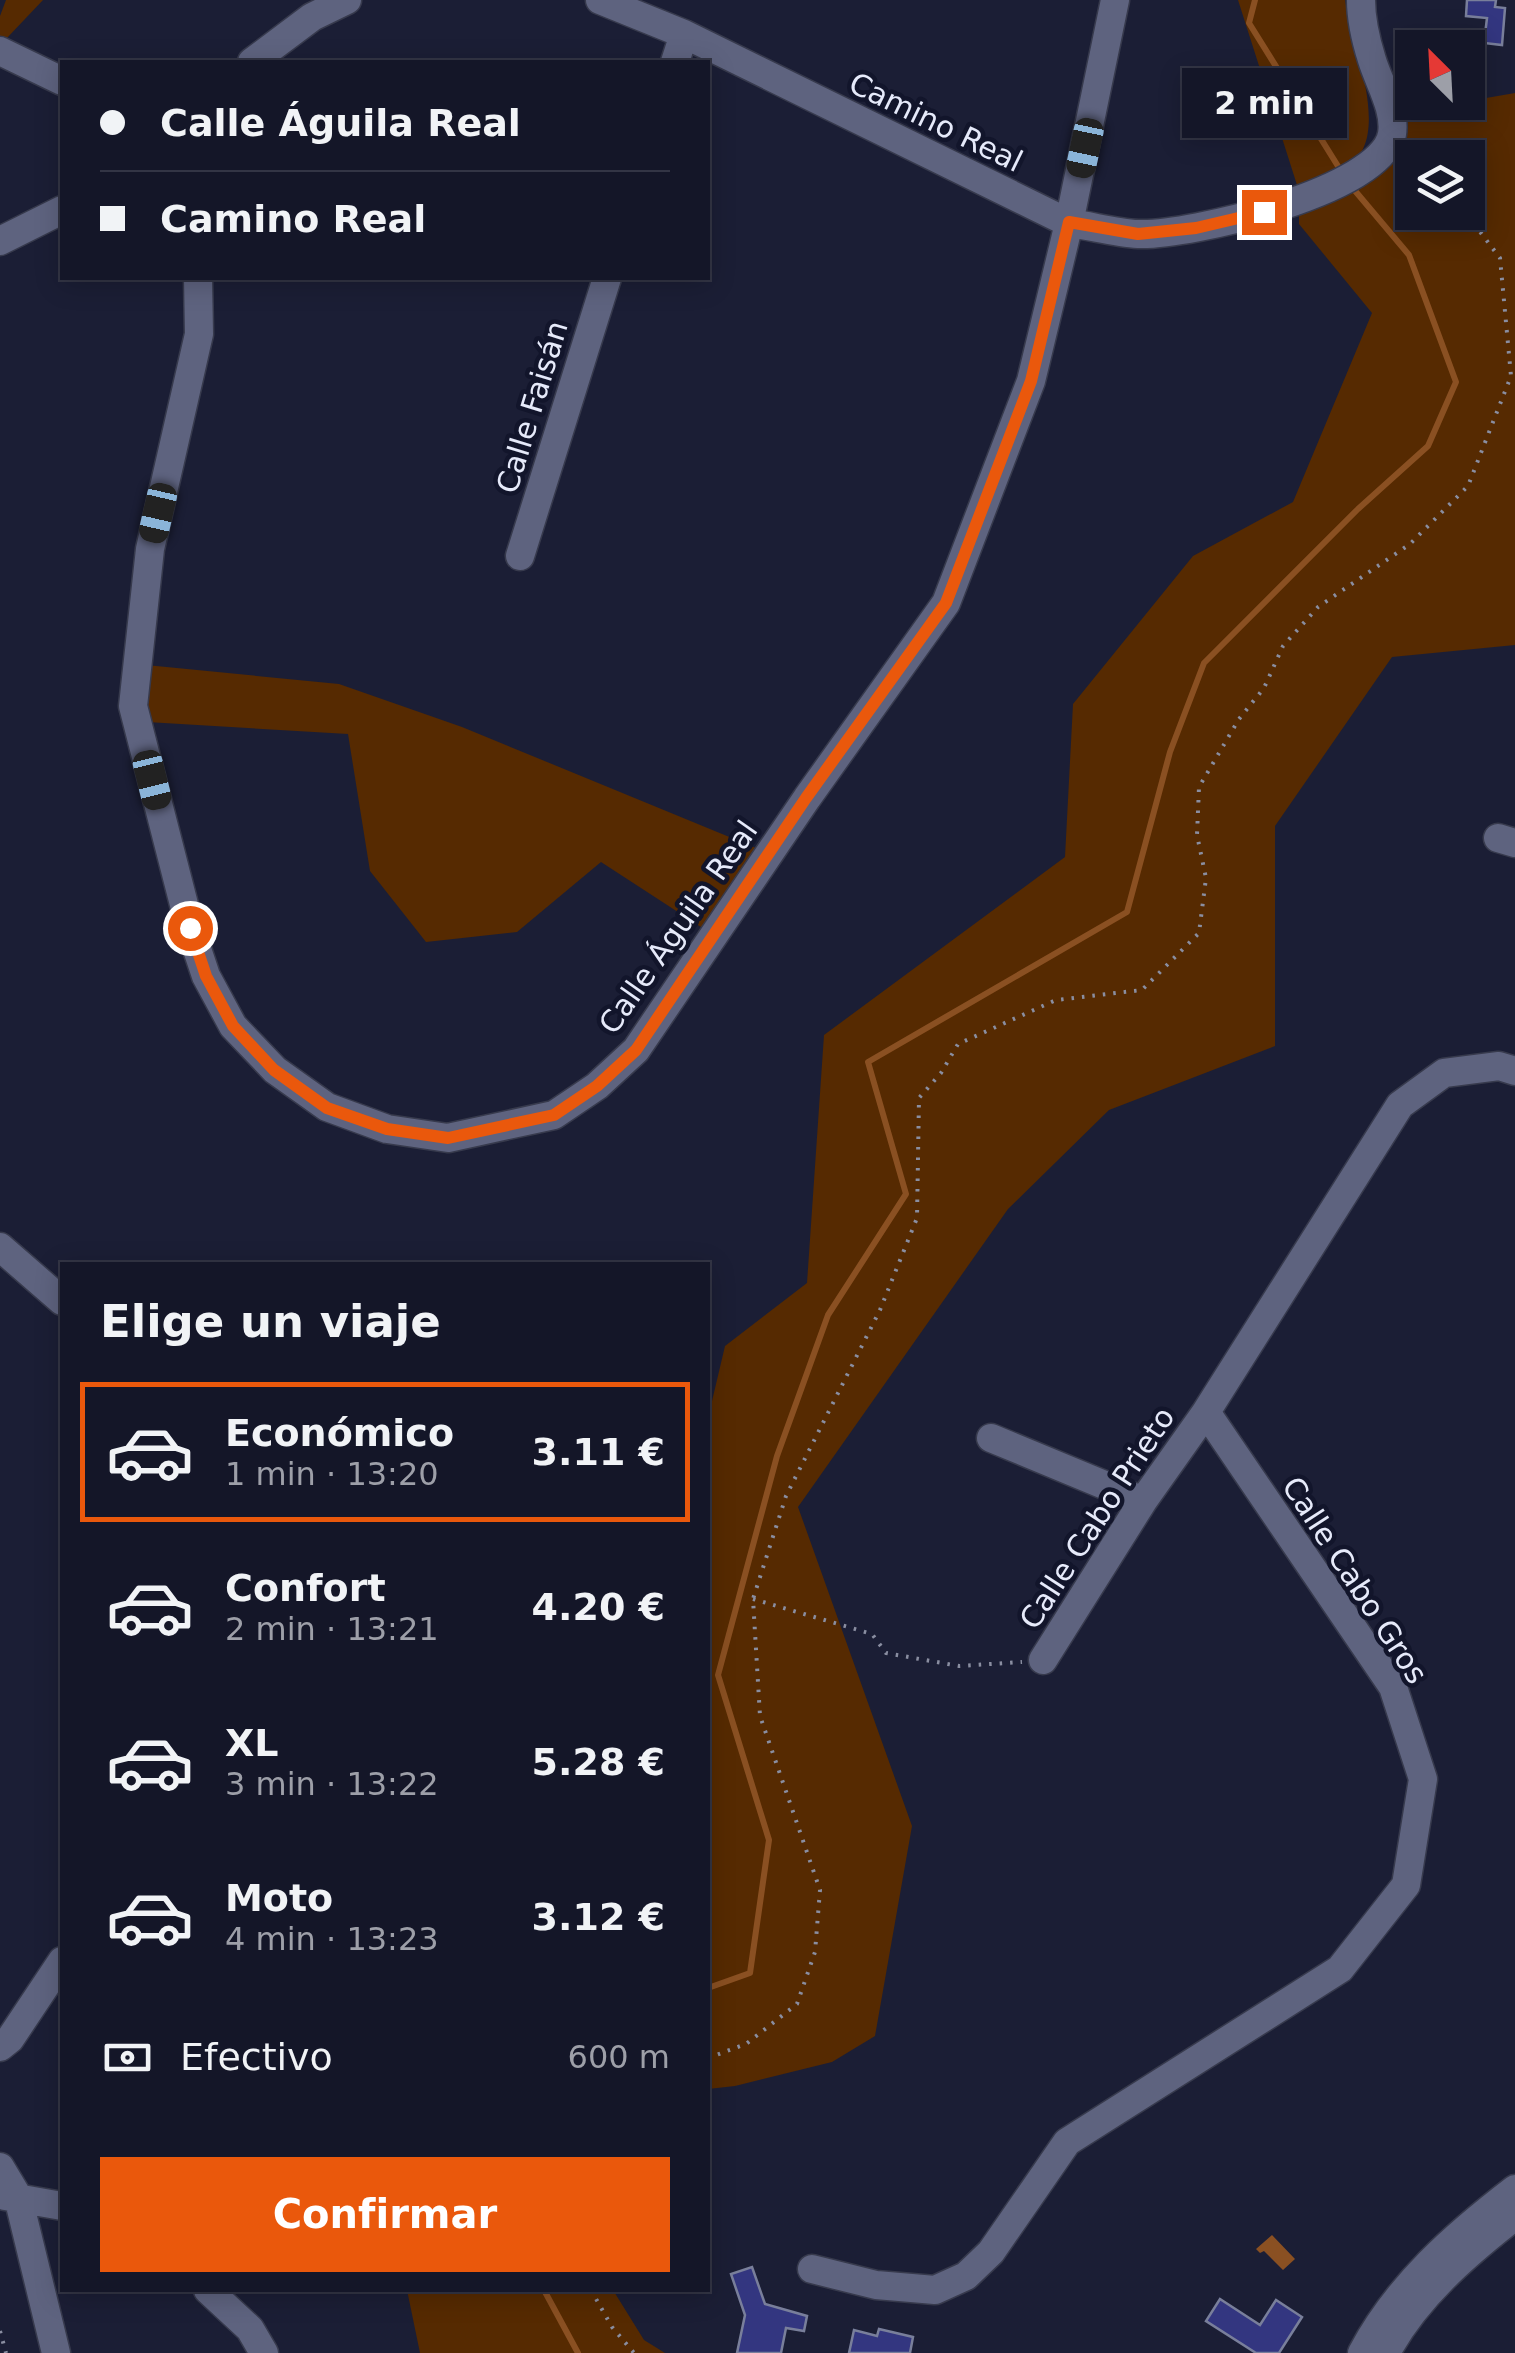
<!DOCTYPE html>
<html lang="es">
<meta charset="utf-8">
<style>
:root{--surface:#141628;--page:#212334;--text:#f1f3f6;--muted:#9d9fa8;--line:#333545;--accent:#ea580c}
body{margin:0;font-family:"DejaVu Sans",sans-serif;background:var(--page);color:var(--text);height:100vh;display:flex;flex-direction:column;font-size:38px;white-space:nowrap}
*{box-sizing:border-box;margin:0}
p{font-size:32px;color:var(--muted)}
.icon{flex:none;width:55px;height:55px;fill:none;stroke:currentColor;stroke-width:2;stroke-linecap:round;stroke-linejoin:round}
.map{position:relative;flex:1;overflow:hidden}
.details{position:absolute;left:60px;top:1262px;width:650px;height:1030px;display:flex;flex-direction:column;background:var(--surface);border-radius:0px;box-shadow:0 5px 25px #0003,0 0 0 2px var(--line)}
.details>*{flex:none}
.hud{position:absolute;left:60px;top:60px;width:650px;height:220px;border-radius:0px;box-shadow:0 5px 25px #0003,0 0 0 2px var(--line);display:grid;align-content:center;height:220px;padding:0 40px;background:var(--surface)}
.needle{width:65px;rotate:336deg}
.buttons{position:absolute;left:1395px;top:30px;display:grid;gap:20px}
.buttons a{display:grid;place-items:center;width:90px;height:90px;border-radius:0px;background:var(--surface);box-shadow:0 5px 25px #0003,0 0 0 2px var(--line);font-size:50px}
.end{position:absolute;width:45px;height:45px;margin:-22px;border:12px solid #ea580c;background:#fff;box-shadow:0 0 0 5px #fff}
.from{border-radius:50%}
.bubble{position:absolute;height:70px;border-radius:0px;background:var(--surface);box-shadow:0 5px 25px #0003,0 0 0 2px var(--line);font-size:32px;font-weight:600;line-height:70px;text-align:center}
.car{position:absolute;width:30px;height:60px;margin:-30px -15px;border-radius:12px;box-shadow:0 0 8px 2px #0007;background:linear-gradient(#222 24%,#8ab4d8 0 40%,#222 0 76%,#8ab4d8 0 86%,#222 0)}
.hud b{display:flex;align-items:center;gap:35px;height:95px;font-size:38px}
.hud b+b{border-top:2px solid var(--line)}
.hud i{width:25px;height:25px;background:var(--text)}
ul{padding:0;list-style:none}
li{display:flex;align-items:center;gap:30px;height:140px;margin:0 20px 15px;padding:0 20px;border:5px solid transparent;border-radius:0px}
li div{flex:1}
li b{display:block;font-size:38px}
li em{font-style:normal;font-weight:600}
li.active{border-color:var(--accent)}
li>.icon{width:90px;height:90px;stroke-width:1.5}
h2{padding:0 40px;font-size:45px;line-height:120px}
.pay{display:flex;align-items:center;gap:25px;height:110px;padding:0 40px;font-size:38px}
.pay p{margin-inline-start:auto}
.action{display:flex;gap:20px;margin-top:auto;padding:20px 40px}
.action a{flex:1;height:115px;border-radius:0px;background:var(--accent);color:#fff;font-size:40px;font-weight:600;line-height:115px;text-align:center}
.map>svg:first-child{display:block}
.green{fill:#562a01;fill-rule:evenodd}
.water{fill:#8a5022}
.lines{fill:none;stroke-linecap:round;stroke-linejoin:round}
.stream{stroke:#8a5022;stroke-width:6}
.building{fill:#333680;stroke:#797f9b;stroke-width:2.5}
.minor-casing{stroke:#373a4d;stroke-width:31}
.path{stroke:#8a8ea1;stroke-width:4;stroke-dasharray:2.5 8;stroke-linecap:butt}
.minor{stroke:#5e637f;stroke-width:28}
.route{stroke:#ea580c;stroke-width:12}
.labels{text-anchor:middle;dominant-baseline:central;stroke-width:9;stroke-linejoin:round;paint-order:stroke}
.street-label{font-size:30px;fill:#e6eafa;stroke:#12152b}
</style>
<div class="map">
<svg width="1515" height="2353" viewBox="0 0 1515 2353">
<rect width="100%" height="100%" fill="#1b1e35"/>
<path class="green" d="M6,0H43L6,39L0,36V16Z
M1238,0H1345C1351,43 1393,136 1349,165C1335,175 1313,179 1297,185Z
M1515,93V645L1392,657L1275,826V1046L1109,1110L1008,1209L798,1507L912,1826L875,2036L832,2062L735,2086L708,2089V1418L725,1346L807,1283L824,1035L1065,857L1073,704L1193,556L1293,502L1372,313L1299,224V211L1347,188L1398,113L1412,101L1434,107ZM1412,158H1468V212H1412Z
M146,665L339,684L462,727L761,850L704,929L601,862L517,932L426,942L370,871L348,734L147,722Z
M407,2290H613L644,2340L665,2353H420Z"/>
<path class="water" d="M1272,2235L1295,2259L1283,2270L1264,2251L1260,2253L1256,2249Z"/>
<g class="lines">
<path class="stream" d="M1255,0L1249,23L1341,171
M708,1988L750,1973L769,1840L718,1675L777,1456L828,1315L906,1194L868,1062L1127,912L1170,752L1204,663L1358,509L1428,446L1456,382L1409,255L1351,186
M544,2290L578,2353"/>
</g>
<path class="building" d="M1467,0H1496L1495,7L1505,8L1502,45L1484,43L1487,18L1466,16Z
M752,2267L765,2304L807,2316L804,2331L786,2328L781,2353H737L745,2315L731,2274Z
M1220,2299L1260,2325L1276,2300L1302,2317L1279,2353H1256L1206,2321Z
M879,2329L913,2337L910,2353H849L854,2330L877,2336Z"/>
<g class="lines">
<defs>
<path id="minor" d="M600,0L684,34L1069,223C1092,226 1115,233 1138,234C1189,236 1382,191 1392,134C1396,110 1379,83 1372,60C1366,41 1361,20 1361,0
M0,51L62,81
M252,62L312,17L347,0
M675,62L684,34
M0,241L62,210
M198,278L199,334L150,549L133,706L190,928L206,976L233,1026L275,1070L327,1107L387,1129L448,1138L554,1115L597,1086L636,1050L807,798L946,603L1031,381L1069,223L1115,0
M520,556L607,278
M1498,838L1515,843
M0,1247L62,1301
M991,1438L1143,1501
M1043,1660L1143,1501L1206,1412
M0,2047L10,2039L62,1961
M0,2167L18,2197L56,2353
M5,2196L62,2206
M812,2269L876,2285L935,2290L966,2276L991,2252L1067,2142L1340,1969L1406,1885L1423,1779L1393,1687L1206,1412L1400,1105L1444,1073L1499,1066L1515,1071
M208,2290L250,2329L264,2353
M1362,2353C1398,2285 1455,2235 1515,2189
M1386,2353C1415,2298 1466,2254 1515,2216"/>
</defs>
<use href="#minor" class="minor-casing"/>
<path class="path" d="M1414,145L1423,158
M753,1599L872,1634L886,1653L959,1666L1022,1662
M708,2058L746,2044L797,2004L815,1952L820,1890L760,1716L753,1599L786,1496L880,1310L917,1218L919,1098L941,1073L958,1044L1056,1000L1142,990L1199,933L1206,878L1197,835L1199,787L1239,719L1264,688L1283,646L1318,607L1410,544L1468,486L1511,376L1500,258L1465,212
M591,2290L612,2327L634,2353
M0,2331L6,2353"/>
<use href="#minor" class="minor"/>
</g>
<g class="lines">
<path class="route" d="M190,928L206,976L233,1026L274,1070L327,1108L387,1129L448,1138L554,1115L597,1086L636,1050L806,798L946,603L1031,381L1069,222L1138,234L1196,228L1264,212"/>
</g>
<g class="labels">
<g class="street-label">
<text transform="translate(936 122) rotate(26)">Camino Real</text>
<text transform="translate(532 407) rotate(-73)">Calle Faisán</text>
<text transform="translate(678 927) rotate(-55)">Calle Águila Real</text>
<text transform="translate(1097 1518) rotate(-57)">Calle Cabo Prieto</text>
<text transform="translate(1355 1580) rotate(57)">Calle Cabo Gros</text>
</g>
</g>
</svg>
<div class="buttons">
<a><svg class="needle" viewBox="-14 -14 28 28"><path d="M0-13l5 13h-10z" fill="#e53935"/><path d="M0 13l5-13h-10z" fill="#9d9fa8"/></svg></a>
<a><svg class="icon" aria-label="layers" viewBox="0 0 24 24"><path d="M12 4l9 5-9 5-9-5zM3 14l9 5 9-5"/></svg></a>
</div>
<i class="end from" style="left:190px;top:928px"></i>
<i class="end" style="left:1264px;top:212px"></i>
<div class="bubble" style="left:1182px;top:68px;width:165px">2 min</div>
<i class="car" style="left:1085px;top:148px;rotate:192deg"></i>
<i class="car" style="left:158px;top:513px;rotate:193deg"></i>
<i class="car" style="left:152px;top:780px;rotate:166deg"></i>
<div class="hud">
<b><i class="from"></i>Calle Águila Real</b>
<b><i></i>Camino Real</b>
</div>
<section class="details">
<h2>Elige un viaje</h2>
<ul>
<li class="active"><svg class="icon" aria-label="car" viewBox="0 0 24 24"><path d="M5 17H2v-5l4-1 3-4h7l3 4 3 1v5h-3M9 17h6M6 11h13"/><circle cx="7" cy="17" r="2"/><circle cx="17" cy="17" r="2"/></svg><div><b>Económico</b><p>1 min · 13:20</p></div><em>3.11 €</em></li>
<li><svg class="icon" aria-label="car" viewBox="0 0 24 24"><path d="M5 17H2v-5l4-1 3-4h7l3 4 3 1v5h-3M9 17h6M6 11h13"/><circle cx="7" cy="17" r="2"/><circle cx="17" cy="17" r="2"/></svg><div><b>Confort</b><p>2 min · 13:21</p></div><em>4.20 €</em></li>
<li><svg class="icon" aria-label="car" viewBox="0 0 24 24"><path d="M5 17H2v-5l4-1 3-4h7l3 4 3 1v5h-3M9 17h6M6 11h13"/><circle cx="7" cy="17" r="2"/><circle cx="17" cy="17" r="2"/></svg><div><b>XL</b><p>3 min · 13:22</p></div><em>5.28 €</em></li>
<li><svg class="icon" aria-label="car" viewBox="0 0 24 24"><path d="M5 17H2v-5l4-1 3-4h7l3 4 3 1v5h-3M9 17h6M6 11h13"/><circle cx="7" cy="17" r="2"/><circle cx="17" cy="17" r="2"/></svg><div><b>Moto</b><p>4 min · 13:23</p></div><em>3.12 €</em></li>
</ul>
<div class="pay"><svg class="icon" aria-label="cash" viewBox="0 0 24 24"><path d="M3 7h18v10H3z"/><circle cx="12" cy="12" r="2"/></svg>Efectivo<p>600 m</p></div>
<div class="action"><a>Confirmar</a></div>
</section>
</div>
